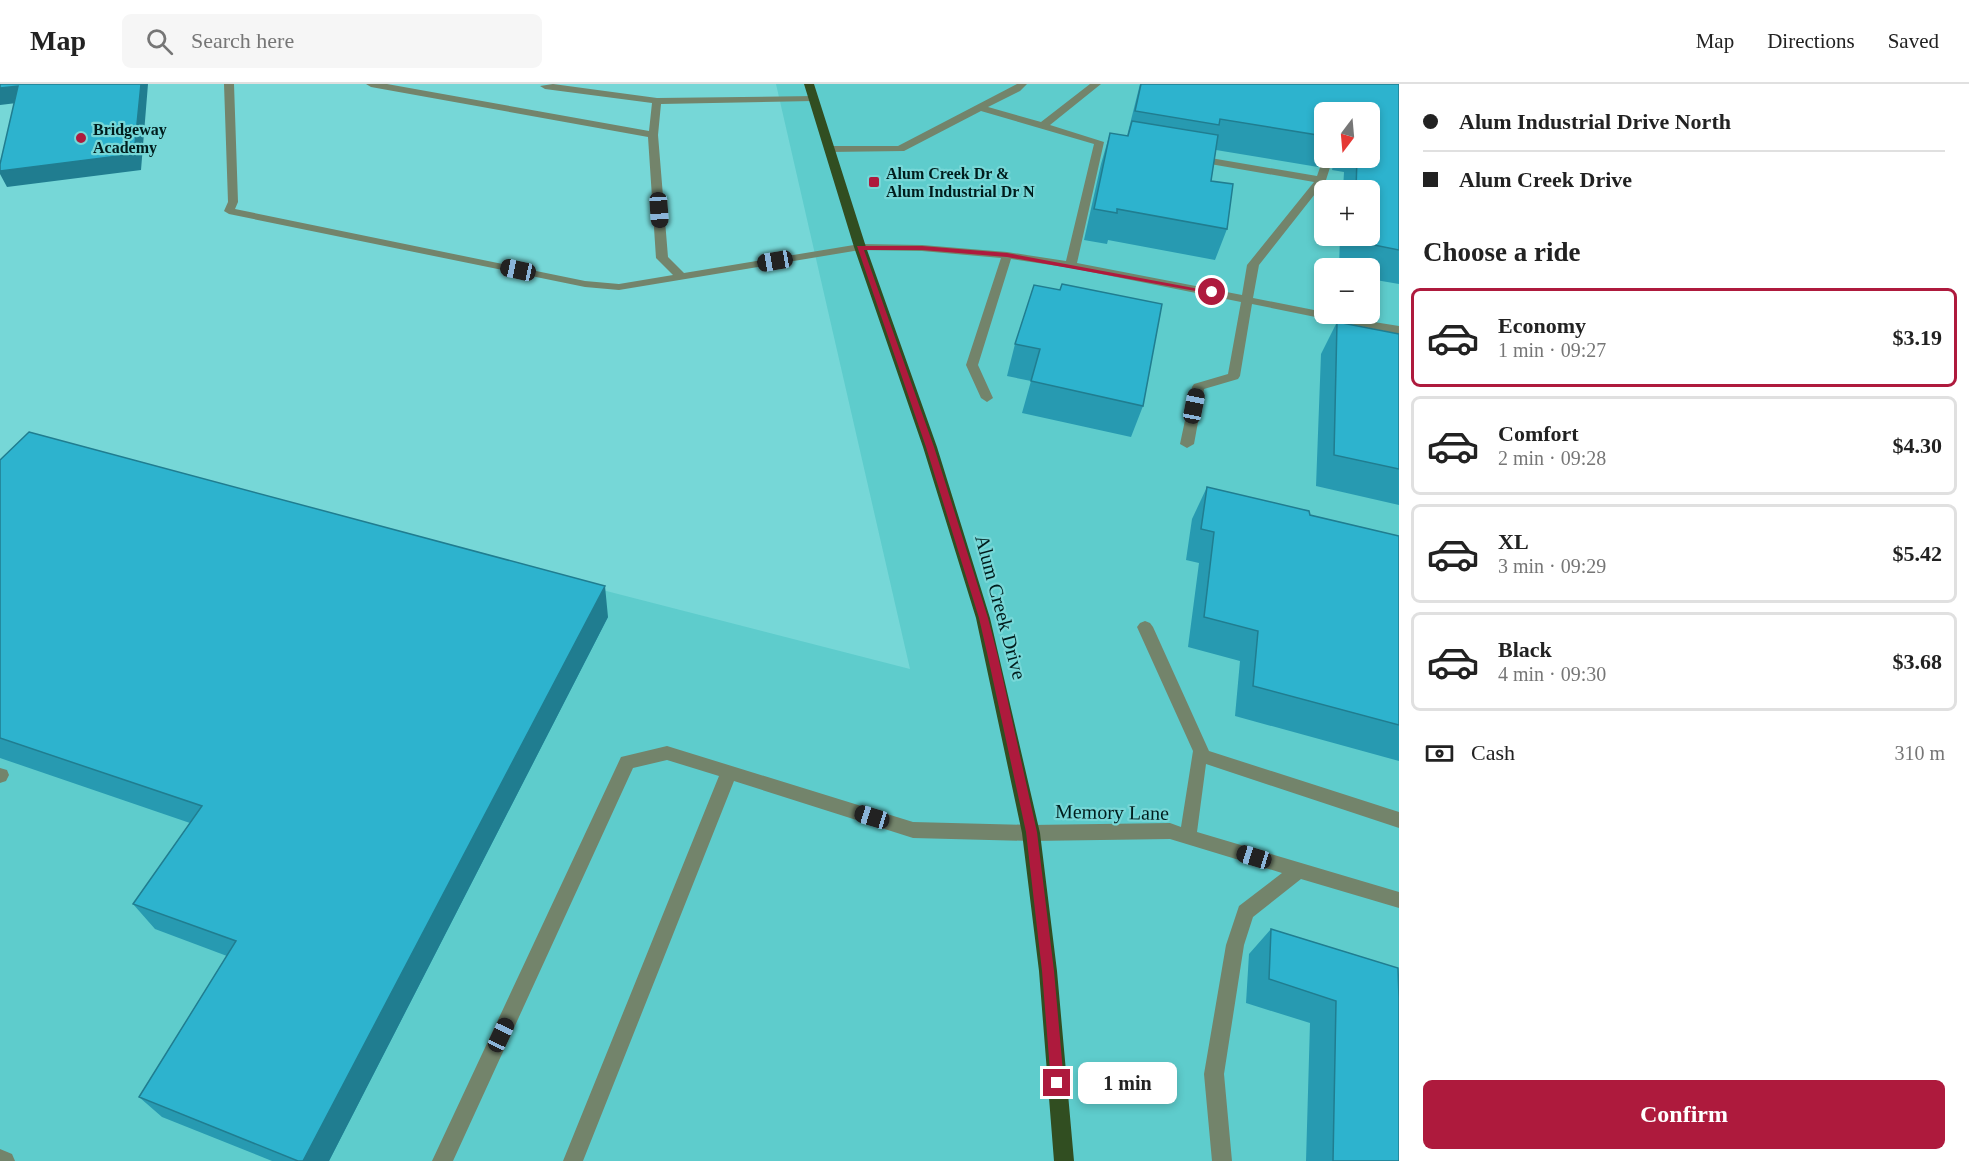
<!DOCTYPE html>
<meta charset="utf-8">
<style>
:root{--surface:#fff;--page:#f6f6f6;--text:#222;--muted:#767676;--line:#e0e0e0;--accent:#ae1a3d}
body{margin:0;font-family:"Times New Roman",serif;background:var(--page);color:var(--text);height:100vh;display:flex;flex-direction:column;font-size:22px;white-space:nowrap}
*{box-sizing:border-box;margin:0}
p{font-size:20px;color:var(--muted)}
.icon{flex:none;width:33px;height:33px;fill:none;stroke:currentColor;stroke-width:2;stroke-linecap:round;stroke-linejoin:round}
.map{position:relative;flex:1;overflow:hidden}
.drawer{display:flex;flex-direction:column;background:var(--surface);width:570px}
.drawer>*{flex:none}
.banner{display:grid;align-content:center;height:132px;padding:0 24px;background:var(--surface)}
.needle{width:39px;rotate:196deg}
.fabs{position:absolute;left:1314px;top:18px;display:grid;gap:12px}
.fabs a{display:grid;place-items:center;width:66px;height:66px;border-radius:9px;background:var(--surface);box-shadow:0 3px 9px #0003;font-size:30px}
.end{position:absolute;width:27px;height:27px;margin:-14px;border:8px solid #ae1a3d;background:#fff;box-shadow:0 0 0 3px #fff}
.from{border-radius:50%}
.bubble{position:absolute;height:42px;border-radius:9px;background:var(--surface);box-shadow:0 3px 9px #0003;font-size:20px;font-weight:700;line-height:42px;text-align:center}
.car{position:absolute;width:18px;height:36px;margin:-18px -9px;border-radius:8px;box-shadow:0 0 4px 2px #0007;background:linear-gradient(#222 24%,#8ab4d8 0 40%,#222 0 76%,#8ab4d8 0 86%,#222 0)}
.banner b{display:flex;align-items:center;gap:21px;height:57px;font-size:22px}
.banner b+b{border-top:2px solid var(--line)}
.banner i{width:15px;height:15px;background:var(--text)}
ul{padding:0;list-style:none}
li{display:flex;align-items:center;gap:18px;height:99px;margin:0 12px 9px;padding:0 12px;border:3px solid var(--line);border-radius:9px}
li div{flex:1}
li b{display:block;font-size:22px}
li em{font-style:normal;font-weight:700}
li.active{border-color:var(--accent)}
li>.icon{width:54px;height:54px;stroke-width:1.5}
h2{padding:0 24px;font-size:27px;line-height:72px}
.pay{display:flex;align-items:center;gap:15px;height:66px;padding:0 24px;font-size:22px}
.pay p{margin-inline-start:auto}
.cta{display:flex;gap:12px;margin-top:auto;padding:12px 24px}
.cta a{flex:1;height:69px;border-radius:9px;background:var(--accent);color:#fff;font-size:24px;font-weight:700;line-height:69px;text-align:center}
header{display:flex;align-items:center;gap:36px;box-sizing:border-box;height:84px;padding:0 30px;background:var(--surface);border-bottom:2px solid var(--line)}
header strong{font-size:28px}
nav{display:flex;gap:33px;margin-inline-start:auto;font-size:21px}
.search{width:420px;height:54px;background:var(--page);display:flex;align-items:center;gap:15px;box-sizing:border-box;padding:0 21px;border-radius:9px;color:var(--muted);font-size:22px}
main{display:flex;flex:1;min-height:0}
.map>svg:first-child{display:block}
.built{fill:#5ecccc;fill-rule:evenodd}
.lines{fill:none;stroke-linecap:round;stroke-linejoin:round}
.minor{fill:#73846b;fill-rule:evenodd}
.major{fill:#314e21;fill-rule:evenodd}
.wall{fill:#279ab1}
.shaded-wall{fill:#207d90}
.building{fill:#2db3ce;stroke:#207d90;stroke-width:1.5}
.route{fill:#ae1a3d}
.poi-dot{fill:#ae1a3d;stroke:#76d7d7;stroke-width:2}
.labels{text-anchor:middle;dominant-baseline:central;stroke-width:4.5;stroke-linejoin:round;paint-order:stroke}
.far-poi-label{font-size:16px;font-weight:bold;fill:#001d1d;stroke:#76d7d7;text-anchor:start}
.street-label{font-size:20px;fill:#001d1d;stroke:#76d7d7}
</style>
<header>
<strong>Map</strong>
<div class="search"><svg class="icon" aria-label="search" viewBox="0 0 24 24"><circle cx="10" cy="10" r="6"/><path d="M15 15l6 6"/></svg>Search here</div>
<nav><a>Map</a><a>Directions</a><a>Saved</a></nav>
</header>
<main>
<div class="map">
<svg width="1399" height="1077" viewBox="0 0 1399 1077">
<rect width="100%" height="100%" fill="#76d7d7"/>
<path class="built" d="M776,0H1399V1077H0V407L42,362L910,585ZM1324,28H1370V74H1324ZM1324,106H1370V152H1324ZM1324,184H1370V230H1324Z"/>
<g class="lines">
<path class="minor" d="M224,0H234L238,118L235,125L585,197L619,200L673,191L656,174L648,53L371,3L366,0H387L649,47L652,19L545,5L540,2L553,0L657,14L816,12V16L813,17L661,20L658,51L668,173L684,189L860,160L922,161L1007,168L1066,177L1094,60L981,27L904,67L829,68L824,65L829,62H898L1017,0H1027L1020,7L988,23L1041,38L1090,0H1101L1050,41L1104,58L1077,179L1242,211L1247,181L1314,98L1193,77L1188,74L1193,71L1317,92L1324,72L1333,74L1326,96L1259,181L1253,214L1324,228V230L1399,242V250L1252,220L1240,292L1238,295L1204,305L1194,360L1187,364L1180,360L1192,303L1194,300L1228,290L1241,218L1071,184L1011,175L978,281L993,314L987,318L981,314L966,281L1001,174L922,167L860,166L619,206L585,203L229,130L224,127L228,118Z
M1145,537L1150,539L1153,543L1209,667L1399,728V744L1206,680L1197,748L1399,808V824L1301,795L1253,833L1244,861L1224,990L1232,1077H1212L1204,990L1226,861L1239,822L1282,789L1170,755L1031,757L913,754L734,697L583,1077H563L719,692L667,676L633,684L453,1077H432L621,673L667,662L913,738L1031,741L1170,739L1181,743L1193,667L1137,543L1140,539Z
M0,684L7,686L9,691L6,697L0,699Z
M0,1065L12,1070L15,1077H0Z"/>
<path class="major" d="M804,0H814L866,163L937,363L990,534L1040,749L1057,887L1074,1077H1054L1039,887L1022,749L976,534L923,363L854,163Z"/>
</g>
<path class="wall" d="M1140,0H1399V200L1370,195V184H1339L1340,152H1370V106H1343L1344,88L1332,86L1335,75L1334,74H1370V28H1324V70H1323L1318,83L1216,66L1211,97L1227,145L1215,176L1108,156L1107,160L1084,156L1101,80L1110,49L1127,52Z
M1034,201L1143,322L1131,353L1022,329L1031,297L1007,292L1015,260Z
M1337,238L1399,250V421L1316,402L1321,270Z
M0,376L608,533L329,1077H272L162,1033L139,1013L227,872L155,845L133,820L190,739L0,674Z
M1207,403L1310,431L1399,452V677L1235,632L1240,577L1188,563L1199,479L1186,476L1192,435Z
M1271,845L1398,884L1399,1077H1306L1310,939L1246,919L1249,870Z"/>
<path class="shaded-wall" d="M141,0H148L141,86L7,103L0,90V87Z
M18,2L25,18L0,21V4Z
M605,502L608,533L329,1077H303Z"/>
<path class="building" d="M0,0H141L134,70L0,87V80L18,2L0,4Z
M1141,0H1399V166L1354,157V152H1370V106H1356L1357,74H1370V28H1324V52L1220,35L1219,41L1135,27Z
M1132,37L1218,51L1211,97L1233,100L1227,145L1117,125V129L1094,125L1110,49L1128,52Z
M1062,200L1162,220L1143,322L1031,297L1040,265L1015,260L1034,201L1060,206Z
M1337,238L1399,250V385L1334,371Z
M29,348L605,502L303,1077H298L139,1013L236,857L133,820L202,722L0,654V376Z
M1207,403L1309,427L1310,431L1399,452V641L1253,602L1258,547L1204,533L1214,448L1201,445Z
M1271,845L1398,884L1399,914V1077H1333L1336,917L1269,895Z"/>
<path class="route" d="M857,162H922L1007,169L1215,208L1212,210L1007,173L922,166H864L934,363L988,534L998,573L1037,748L1054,887L1064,999L1062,1003L1057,1005L1053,1003L1051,999L1042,887L1026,748L988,573L979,534L926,363Z"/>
<g class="poi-dot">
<circle cx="81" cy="54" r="6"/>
<rect x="868" y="92" width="12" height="12" rx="3"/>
</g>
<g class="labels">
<g class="far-poi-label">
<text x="93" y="45">Bridgeway<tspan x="93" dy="18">Academy</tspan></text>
<text x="886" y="89">Alum Creek Dr &amp;<tspan x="886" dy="18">Alum Industrial Dr N</tspan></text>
</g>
<g class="street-label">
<text transform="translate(1001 523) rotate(75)">Alum Creek Drive</text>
<text transform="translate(1112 728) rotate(1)">Memory Lane</text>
</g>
</g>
</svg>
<div class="fabs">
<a><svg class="needle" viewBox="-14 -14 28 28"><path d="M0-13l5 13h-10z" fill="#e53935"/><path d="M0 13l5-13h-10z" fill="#767676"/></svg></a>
<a>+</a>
<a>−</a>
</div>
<i class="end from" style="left:1212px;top:208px"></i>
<i class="end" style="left:1057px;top:999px"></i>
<div class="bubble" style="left:1078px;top:978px;width:99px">1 min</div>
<i class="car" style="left:659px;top:126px;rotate:176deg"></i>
<i class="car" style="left:775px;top:177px;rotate:260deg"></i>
<i class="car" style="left:518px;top:186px;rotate:282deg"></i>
<i class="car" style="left:1194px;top:322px;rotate:11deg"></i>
<i class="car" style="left:872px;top:733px;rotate:287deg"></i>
<i class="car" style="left:1254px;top:773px;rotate:287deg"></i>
<i class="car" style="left:501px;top:951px;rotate:25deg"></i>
</div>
<section class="drawer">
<div class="banner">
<b><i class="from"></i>Alum Industrial Drive North</b>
<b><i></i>Alum Creek Drive</b>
</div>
<h2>Choose a ride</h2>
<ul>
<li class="active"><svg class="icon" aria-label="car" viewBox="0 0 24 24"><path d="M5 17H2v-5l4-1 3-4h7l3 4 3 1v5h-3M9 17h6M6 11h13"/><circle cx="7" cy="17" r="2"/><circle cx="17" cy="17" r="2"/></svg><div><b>Economy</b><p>1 min · 09:27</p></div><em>$3.19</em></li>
<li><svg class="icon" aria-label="car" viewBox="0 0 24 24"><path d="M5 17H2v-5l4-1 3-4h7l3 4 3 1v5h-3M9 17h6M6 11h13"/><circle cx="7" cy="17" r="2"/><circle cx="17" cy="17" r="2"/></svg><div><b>Comfort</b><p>2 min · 09:28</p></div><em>$4.30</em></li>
<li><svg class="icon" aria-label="car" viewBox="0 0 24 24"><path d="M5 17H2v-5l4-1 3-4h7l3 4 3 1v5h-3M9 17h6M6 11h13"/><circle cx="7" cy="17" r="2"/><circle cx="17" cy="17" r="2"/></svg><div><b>XL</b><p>3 min · 09:29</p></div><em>$5.42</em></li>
<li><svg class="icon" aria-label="car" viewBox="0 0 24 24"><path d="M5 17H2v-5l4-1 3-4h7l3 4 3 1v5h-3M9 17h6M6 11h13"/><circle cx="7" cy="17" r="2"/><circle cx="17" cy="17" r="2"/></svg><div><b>Black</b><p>4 min · 09:30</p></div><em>$3.68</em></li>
</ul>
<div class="pay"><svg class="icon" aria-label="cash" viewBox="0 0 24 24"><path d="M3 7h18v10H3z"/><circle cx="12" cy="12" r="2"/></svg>Cash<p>310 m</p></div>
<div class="cta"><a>Confirm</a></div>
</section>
</main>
